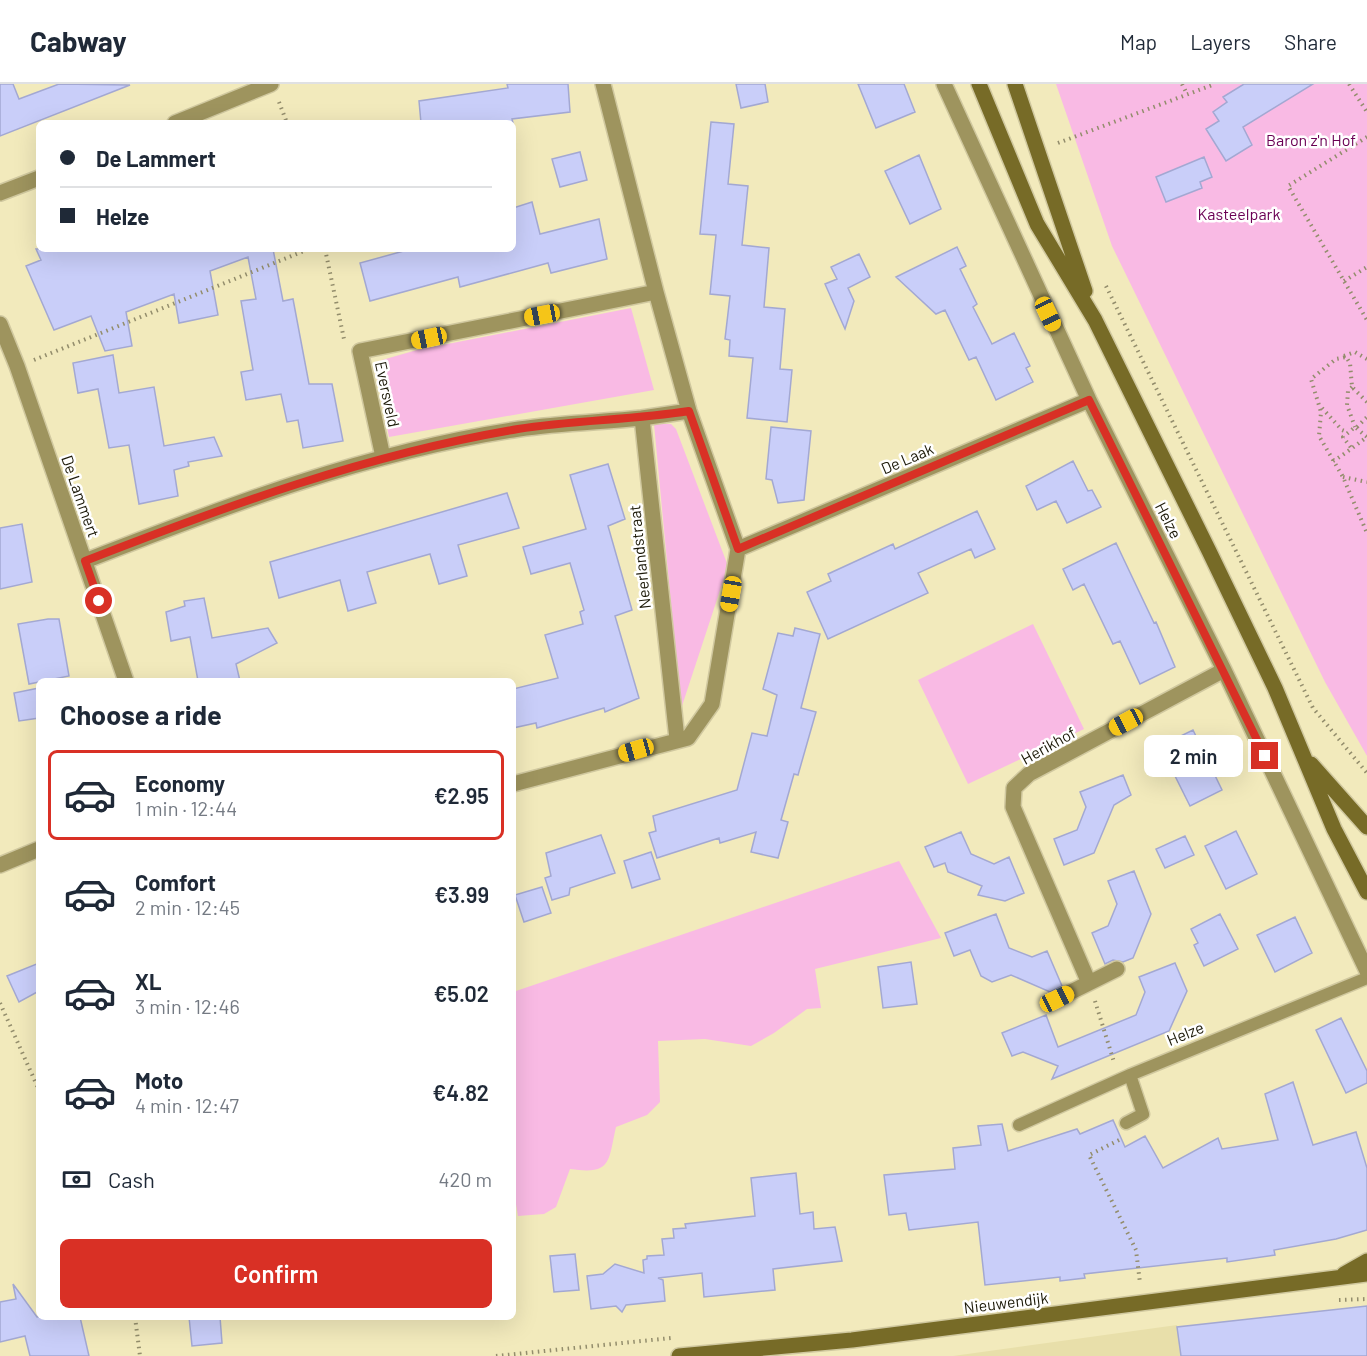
<!DOCTYPE html>
<meta charset="utf-8">
<style>
:root{--surface:#fff;--page:#f2f2f3;--text:#1f2937;--muted:#747a83;--line:#e0e1e3;--accent:#d93025}
body{margin:0;font-family:Barlow,sans-serif;background:var(--page);color:var(--text);height:100vh;display:flex;flex-direction:column;font-size:22px;white-space:nowrap}
*{box-sizing:border-box;margin:0}
p{font-size:20px;color:var(--muted)}
.icon{flex:none;width:33px;height:33px;fill:none;stroke:currentColor;stroke-width:2;stroke-linecap:round;stroke-linejoin:round}
.map{position:relative;flex:1;overflow:hidden}
.details{position:absolute;left:36px;top:594px;width:480px;height:642px;display:flex;flex-direction:column;background:var(--surface);border-radius:9px;box-shadow:0 6px 24px #0002}
.details>*{flex:none}
.hud{position:absolute;left:36px;top:36px;width:480px;height:132px;border-radius:9px;box-shadow:0 6px 24px #0002;display:grid;align-content:center;height:132px;padding:0 24px;background:var(--surface)}
.end{position:absolute;width:27px;height:27px;margin:-14px;border:8px solid #d93025;background:#fff;box-shadow:0 0 0 3px #fff}
.from{border-radius:50%}
.bubble{position:absolute;height:42px;border-radius:9px;background:var(--surface);box-shadow:0 6px 24px #0002;font-size:20px;font-weight:600;line-height:42px;text-align:center}
.car{position:absolute;width:18px;height:36px;margin:-18px -9px;border-radius:8px;box-shadow:0 0 4px 2px #0007;background:linear-gradient(#f5c518 24%,#345 0 40%,#f5c518 0 76%,#345 0 86%,#f5c518 0)}
.hud b{display:flex;align-items:center;gap:21px;height:57px;font-size:22px}
.hud b+b{border-top:2px solid var(--line)}
.hud i{width:15px;height:15px;background:var(--text)}
ul{padding:0;list-style:none}
li{display:flex;align-items:center;gap:18px;height:90px;margin:0 12px 9px;padding:0 12px;border:3px solid transparent;border-radius:9px}
li div{flex:1}
li b{display:block;font-size:22px}
li em{font-style:normal;font-weight:600}
li.on{border-color:var(--accent)}
li>.icon{width:54px;height:54px;stroke-width:1.5}
h2{padding:0 24px;font-size:27px;line-height:72px}
.pay{display:flex;align-items:center;gap:15px;height:66px;padding:0 24px;font-size:22px}
.pay p{margin-inline-start:auto}
.cta{display:flex;gap:12px;margin-top:auto;padding:12px 24px}
.cta a{flex:1;height:69px;border-radius:9px;background:var(--accent);color:#fff;font-size:24px;font-weight:600;line-height:69px;text-align:center}
header{display:flex;align-items:center;gap:36px;box-sizing:border-box;height:84px;padding:0 30px;background:var(--surface);border-bottom:2px solid var(--line)}
header strong{font-size:28px}
nav{display:flex;gap:33px;margin-inline-start:auto;font-size:21px}
.map>svg:first-child{display:block}
.built{fill:#e8dfaa}
.green{fill:#f9bae4}
.building{fill:#c9cef9;stroke:#a3a8d2;stroke-width:1.5}
.lines{fill:none;stroke-linecap:round;stroke-linejoin:round}
.lane-casing{stroke:#d0c89f;stroke-width:15}
.street-casing{stroke:#d0c89f;stroke-width:18}
.secondary-casing{stroke:#d0c89f;stroke-width:18}
.path{stroke:#938d6c;stroke-width:4;stroke-dasharray:1.5 4.5;stroke-linecap:butt}
.lane{stroke:#9e945e;stroke-width:12}
.street{stroke:#9e945e;stroke-width:15}
.secondary{stroke:#776b27;stroke-width:15}
.route{stroke:#d93025;stroke-width:8}
.labels{text-anchor:middle;dominant-baseline:central;stroke-width:5;stroke-linejoin:round;paint-order:stroke}
.park-label{font-size:16px;fill:#6a0054;stroke:#fff}
.street-label{font-size:16px;fill:#1b1807;stroke:#fff}
</style>
<header>
<strong>Cabway</strong>
<nav><a>Map</a><a>Layers</a><a>Share</a></nav>
</header>
<div class="map">
<svg width="1367" height="1272" viewBox="0 0 1367 1272">
<rect width="100%" height="100%" fill="#f2eabc"/>
<path class="built" d="M1177,1241L1182,1272H953Z"/>
<path class="green" d="M1056,0H1367V672L1325,598L1112,162Z
M631,224L654,306L389,353L375,285L382,276L417,266Z
M654,340H671L676,345L728,482L681,625Z
M1033,540L1084,645L968,700L918,596Z
M899,777L941,854L815,885L821,924L807,925L774,949L751,962L705,955L658,957L660,1018L647,1031L616,1043C608,1078 612,1091 570,1085L556,1123L544,1130L518,1132L513,1102V908Z"/>
<path class="building" d="M0,0H13L19,15L59,0L130,1L0,52Z
M507,0H568L570,28L512,35L513,39H421L419,17L508,4Z
M736,0H765L768,18L741,24Z
M858,0H904L915,28L876,44Z
M1244,0H1313L1243,43L1252,61L1226,77L1206,45L1219,37L1213,28L1227,18L1223,13Z
M711,38L734,40L728,100L748,102L742,161L769,164L764,223L785,225L780,285L792,286L787,338L747,334L753,274L729,272L730,256L725,255L730,212L710,210L716,151L700,150Z
M580,68L587,96L560,103L552,75Z
M919,71L941,125L910,140L885,87Z
M1204,73L1212,93L1200,98L1202,104L1166,118L1156,93Z
M532,118L540,150L599,135L607,175L551,189L548,179L460,203L458,193L370,217L360,179L411,165H513V124Z
M957,163L966,182L960,185L977,220L973,223L992,260L1014,249L1030,282L1026,284L1033,298L996,316L976,273L969,276L945,226L936,230L896,193Z
M36,165H273L283,217L293,215L309,300H332L343,357L303,364L298,336L287,338L281,310L246,316L241,288L253,286L241,217L256,215L248,173L210,187L218,231L179,239L174,210L126,228L132,262L105,267L91,232L54,246L26,182L41,176Z
M859,170L870,193L848,204L854,217L845,245L825,200L837,195L831,183Z
M113,271L119,309L154,303L164,362L214,353L222,372L188,378L189,382L174,386L178,412L139,420L129,361L109,364L98,305L78,309L73,279Z
M771,343L811,347L804,416L778,419L772,396L766,395Z
M1073,377L1088,407L1092,406L1101,423L1067,439L1056,417L1037,426L1026,402Z
M608,380L625,435L608,442L632,526L615,532L639,614L605,628L604,624L537,644L536,639L513,644V605L558,594L545,551L583,540L580,528L584,526L570,479L531,490L523,463L586,445L570,391Z
M507,409L519,444L458,461L467,492L439,500L430,470L367,488L376,519L348,527L340,496L279,514L270,478Z
M977,427L995,465L975,474L971,465L918,489L928,509L828,555L807,508L831,497L828,490L893,460L895,465Z
M22,440L32,498L0,505V444Z
M1116,459L1154,539L1156,538L1175,583L1140,600L1120,557L1113,560L1084,500L1073,506L1063,485Z
M204,514L212,554L268,544L277,559L236,580L240,597H198L190,553L171,557L166,528L185,522L184,517Z
M48,535H59L69,592L29,600L18,540Z
M795,544L820,550L801,624L816,628L798,691L794,690L781,736L788,738L778,774L751,768L756,748L720,759L719,754L657,774L649,749L656,747L653,732L737,706L752,649L767,652L777,611L763,605L778,549L793,552Z
M39,604V634L19,637L14,609Z
M1193,646L1222,706L1190,722L1160,662Z
M1123,691L1131,711L1114,721L1094,769L1064,781L1054,755L1077,746L1086,723L1080,708Z
M1236,747L1257,790L1226,805L1205,762Z
M961,748L971,770L994,780L1009,773L1024,809L1005,817L978,811L982,802L948,788L945,779L934,783L925,763Z
M601,751L615,789L570,804L569,811L552,816L545,794L551,792L546,769Z
M1185,752L1194,771L1165,784L1156,765Z
M651,768L660,795L632,804L624,777Z
M1134,787L1151,830L1133,874L1123,878L1113,876L1105,880L1092,849L1108,842L1117,820L1108,797Z
M542,803L551,829L524,838L515,811Z
M996,830L1009,864L1032,873L1047,867L1062,902L1050,908L1011,891L992,898L981,892L970,866L954,872L945,849Z
M1220,830L1238,865L1204,882L1194,861L1198,859L1191,845Z
M1295,833L1312,869L1275,888L1257,851Z
M911,878L917,920L883,924L878,883Z
M39,879V907L19,918L7,892Z
M1175,879L1187,907L1169,947L1052,995L1058,982L1023,968L1012,972L1002,949L1046,931L1058,963L1136,931L1145,908L1139,893Z
M1341,934L1367,987V999L1346,1009L1316,946Z
M1293,998L1313,1061L1356,1048L1367,1084V1146L1336,1155L1274,1166L1275,1171L1227,1178V1174L1084,1190L1085,1194L1060,1197V1193L985,1201L978,1138L909,1146L906,1129L889,1131L884,1091L955,1085L953,1064L981,1061L978,1042L1002,1040L1008,1067L1077,1045L1080,1050L1113,1036L1125,1063L1145,1052L1163,1084L1218,1054L1222,1065L1278,1056L1265,1010Z
M796,1089L800,1130L813,1128L814,1145L835,1143L842,1177L773,1185L775,1206L704,1213L702,1189L658,1194L663,1196L665,1217L626,1221L622,1228L616,1222L591,1225L587,1192L603,1190L615,1180L644,1189L643,1176L647,1175V1172L664,1171L662,1155L674,1154L673,1145L686,1144L685,1140L755,1132L751,1094Z
M575,1170L579,1206L554,1208L550,1172Z
M13,1200L37,1233H80L89,1272H30L25,1252L0,1258V1218L16,1215Z
M1367,1222V1272H1181L1177,1243Z
M189,1233H220L222,1259L192,1262Z"/>
<g class="lines">
<defs>
<path id="lane" d="M1126,1039L1143,1030L1130,991
M1019,1041L1130,991L1367,894"/>
<path id="street" d="M944,0L1089,316L1224,586L1367,887
M175,39L271,0
M0,109L39,94
M0,240L17,282L126,597
M383,373L360,267L656,208
M738,465L1089,316
M85,477C226,422 369,367 519,345C560,339 601,338 642,334
M677,655L642,334L689,327
M513,700L688,654L712,620L738,465L689,327L656,208L603,0
M0,781L39,765
M1089,899L1013,723L1014,704L1029,690L1224,586
M1057,915L1117,885"/>
<path id="secondary" d="M979,0L1037,140L1095,236L1209,467L1275,604L1334,745L1367,808
M1015,0L1085,207
M1311,680L1367,743
M1344,1190L1367,1177
M679,1272L852,1256L1367,1190"/>
</defs>
<use href="#lane" class="lane-casing"/>
<use href="#street" class="street-casing"/>
<use href="#secondary" class="secondary-casing"/>
<path class="path" d="M1182,0L1187,10
M1349,0L1367,28
M279,18L287,39
M1367,53L1288,102L1367,236
M1058,59L1215,0
M325,165L344,255
M1344,197L1367,183
M1106,202L1313,624L1367,689
M1344,272L1355,268L1367,275
M34,276L309,165
M1352,303L1348,307L1347,321L1355,343
M1367,318L1352,303L1350,279L1346,273L1336,275L1311,295L1321,328L1319,352L1343,393L1367,449
M1322,324L1342,346L1347,348
M1357,343L1367,333
M1333,377C1345,370 1356,361 1367,353L1355,343L1343,353L1352,365
M1343,393L1367,398
M1095,917L1114,978
M0,919L39,1006
M1119,1056L1089,1071L1136,1166L1140,1199
M1339,1216L1367,1215
M135,1233L140,1272
M496,1272L671,1254"/>
<use href="#lane" class="lane"/>
<use href="#street" class="street"/>
<use href="#secondary" class="secondary"/>
</g>
<g class="lines">
<path class="route" d="M99,517L85,477C226,422 368,370 518,345C574,336 632,336 689,327L738,465L1089,316L1265,672"/>
</g>
<g class="labels">
<g class="park-label">
<text x="1311" y="55">Baron z'n Hof</text>
<text x="1239" y="129">Kasteelpark</text>
</g>
<g class="street-label">
<text transform="translate(388 310) rotate(78)">Eversveld</text>
<text transform="translate(907 374) rotate(-23)">De Laak</text>
<text transform="translate(81 412) rotate(71)">De Lammert</text>
<text transform="translate(1169 436) rotate(63)">Helze</text>
<text transform="translate(639 473) rotate(-96)">Neerlandstraat</text>
<text transform="translate(1048 661) rotate(-29)">Herikhof</text>
<text transform="translate(1185 949) rotate(-22)">Helze</text>
<text transform="translate(1006 1218) rotate(-7)">Nieuwendijk</text>
</g>
</g>
</svg>
<i class="end from" style="left:99px;top:517px"></i>
<i class="end" style="left:1265px;top:672px"></i>
<div class="bubble" style="left:1144px;top:651px;width:99px">2 min</div>
<i class="car" style="left:1048px;top:230px;rotate:155deg"></i>
<i class="car" style="left:542px;top:231px;rotate:259deg"></i>
<i class="car" style="left:429px;top:254px;rotate:258deg"></i>
<i class="car" style="left:731px;top:510px;rotate:190deg"></i>
<i class="car" style="left:1126px;top:638px;rotate:242deg"></i>
<i class="car" style="left:636px;top:666px;rotate:254deg"></i>
<i class="car" style="left:1057px;top:915px;rotate:64deg"></i>
<div class="hud">
<b><i class="from"></i>De Lammert</b>
<b><i></i>Helze</b>
</div>
<section class="details">
<h2>Choose a ride</h2>
<ul>
<li class="on"><svg class="icon" aria-label="car" viewBox="0 0 24 24"><path d="M5 17H2v-5l4-1 3-4h7l3 4 3 1v5h-3M9 17h6M6 11h13"/><circle cx="7" cy="17" r="2"/><circle cx="17" cy="17" r="2"/></svg><div><b>Economy</b><p>1 min · 12:44</p></div><em>€2.95</em></li>
<li><svg class="icon" aria-label="car" viewBox="0 0 24 24"><path d="M5 17H2v-5l4-1 3-4h7l3 4 3 1v5h-3M9 17h6M6 11h13"/><circle cx="7" cy="17" r="2"/><circle cx="17" cy="17" r="2"/></svg><div><b>Comfort</b><p>2 min · 12:45</p></div><em>€3.99</em></li>
<li><svg class="icon" aria-label="car" viewBox="0 0 24 24"><path d="M5 17H2v-5l4-1 3-4h7l3 4 3 1v5h-3M9 17h6M6 11h13"/><circle cx="7" cy="17" r="2"/><circle cx="17" cy="17" r="2"/></svg><div><b>XL</b><p>3 min · 12:46</p></div><em>€5.02</em></li>
<li><svg class="icon" aria-label="car" viewBox="0 0 24 24"><path d="M5 17H2v-5l4-1 3-4h7l3 4 3 1v5h-3M9 17h6M6 11h13"/><circle cx="7" cy="17" r="2"/><circle cx="17" cy="17" r="2"/></svg><div><b>Moto</b><p>4 min · 12:47</p></div><em>€4.82</em></li>
</ul>
<div class="pay"><svg class="icon" aria-label="cash" viewBox="0 0 24 24"><path d="M3 7h18v10H3z"/><circle cx="12" cy="12" r="2"/></svg>Cash<p>420 m</p></div>
<div class="cta"><a>Confirm</a></div>
</section>
</div>
